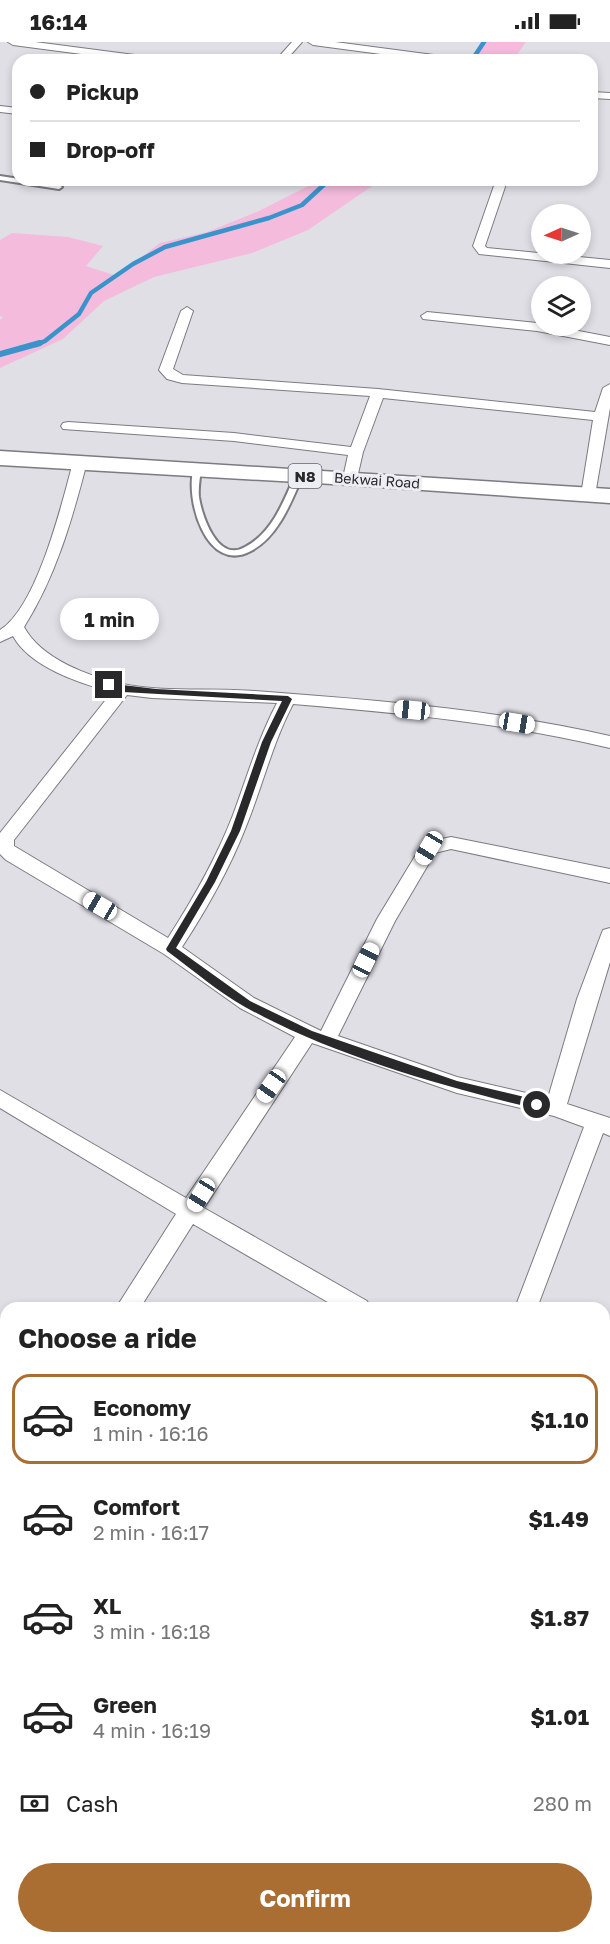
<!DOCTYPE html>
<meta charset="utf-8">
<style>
:root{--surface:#fff;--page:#f6f6f6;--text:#222;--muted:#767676;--line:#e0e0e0;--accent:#aa6d32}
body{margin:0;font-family:"Golos Text",sans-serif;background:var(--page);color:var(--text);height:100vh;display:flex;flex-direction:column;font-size:22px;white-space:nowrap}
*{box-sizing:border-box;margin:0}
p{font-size:20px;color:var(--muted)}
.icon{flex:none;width:33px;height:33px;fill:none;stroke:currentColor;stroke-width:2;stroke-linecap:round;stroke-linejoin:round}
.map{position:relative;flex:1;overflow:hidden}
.sheet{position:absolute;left:0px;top:1260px;width:610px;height:642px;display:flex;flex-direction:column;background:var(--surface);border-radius:18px 18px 0 0;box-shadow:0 3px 9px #0003}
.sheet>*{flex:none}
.top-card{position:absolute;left:12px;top:12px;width:586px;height:132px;border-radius:18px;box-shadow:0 3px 9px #0003;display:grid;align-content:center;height:132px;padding:0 18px;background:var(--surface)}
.needle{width:39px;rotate:267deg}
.tools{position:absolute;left:531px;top:162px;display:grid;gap:12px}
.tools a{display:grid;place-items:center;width:60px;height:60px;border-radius:50%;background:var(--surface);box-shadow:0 3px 9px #0003;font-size:30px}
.end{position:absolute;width:27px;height:27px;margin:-14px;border:8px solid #29292b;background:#fff;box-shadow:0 0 0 3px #fff}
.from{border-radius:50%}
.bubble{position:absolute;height:42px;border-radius:21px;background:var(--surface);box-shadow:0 3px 9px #0003;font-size:20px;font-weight:700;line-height:42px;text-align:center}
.car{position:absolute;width:18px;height:36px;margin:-18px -9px;border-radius:8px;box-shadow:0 0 4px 2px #0007;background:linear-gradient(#fff 24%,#345 0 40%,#fff 0 76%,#345 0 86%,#fff 0)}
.top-card b{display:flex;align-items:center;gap:21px;height:57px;font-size:22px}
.top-card b+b{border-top:2px solid var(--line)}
.top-card i{width:15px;height:15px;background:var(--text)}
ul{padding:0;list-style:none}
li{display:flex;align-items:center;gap:18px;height:90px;margin:0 12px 9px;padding:0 6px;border:3px solid transparent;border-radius:18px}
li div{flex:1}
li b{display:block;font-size:22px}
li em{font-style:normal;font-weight:700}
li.current{border-color:var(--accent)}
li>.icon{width:54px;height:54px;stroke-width:1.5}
h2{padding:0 18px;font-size:27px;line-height:72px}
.pay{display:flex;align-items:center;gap:15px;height:66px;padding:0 18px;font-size:22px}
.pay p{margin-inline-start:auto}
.cta{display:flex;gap:12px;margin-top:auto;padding:12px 18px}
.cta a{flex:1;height:69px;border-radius:36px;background:var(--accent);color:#fff;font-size:24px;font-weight:700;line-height:69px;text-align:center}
.status{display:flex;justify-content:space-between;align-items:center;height:42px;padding:0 30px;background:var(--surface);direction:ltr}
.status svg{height:16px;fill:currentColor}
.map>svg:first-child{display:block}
.green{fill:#f4bbdc}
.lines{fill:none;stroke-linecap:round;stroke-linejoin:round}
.stream-far1{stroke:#3994cc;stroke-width:4.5}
.stream{stroke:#3994cc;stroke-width:6}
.service-casing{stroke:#7b7b81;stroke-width:4}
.minor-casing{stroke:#7b7b81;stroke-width:2}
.trunk-casing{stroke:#7b7b81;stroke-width:3}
.service{fill:#fff;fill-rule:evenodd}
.minor{fill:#fff;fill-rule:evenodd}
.trunk{fill:#fff;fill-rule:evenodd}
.route{fill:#29292b}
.labels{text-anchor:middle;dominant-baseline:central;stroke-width:6;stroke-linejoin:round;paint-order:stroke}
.far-street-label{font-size:14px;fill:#29292b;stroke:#ededf4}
.shield{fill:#ededf4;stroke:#646467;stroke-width:1.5}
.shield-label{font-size:15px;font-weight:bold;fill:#29292b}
</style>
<div class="status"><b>16:14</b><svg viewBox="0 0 49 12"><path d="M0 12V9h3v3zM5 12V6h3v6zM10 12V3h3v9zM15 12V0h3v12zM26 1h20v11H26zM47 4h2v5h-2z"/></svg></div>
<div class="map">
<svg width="610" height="1902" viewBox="0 0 610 1902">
<rect width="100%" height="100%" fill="#e0dfe6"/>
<path class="green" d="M481,0H526L513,18H471Z
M320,138H381L308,188L252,211L154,235L104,259L63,297L0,326V278L3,275L0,274V198L12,191L68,195L103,204L86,224L117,234L160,201L207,190L259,169Z"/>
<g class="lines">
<path class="stream-far1" d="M472,18L484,0
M36,303L45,299L79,272L91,251L133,222L165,205L269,176L302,163L329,138"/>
<path class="stream" d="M0,312L40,301"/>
<defs>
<path id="service" d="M0,134L59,143L62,145L59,147L0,138Z
M194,425L201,427C200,436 198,446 199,455C202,475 218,521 245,505C272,491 284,459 295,433L299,431L303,433C291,460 279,494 251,509C207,533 184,457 194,425Z"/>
<path id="minor" d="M8,0H35L150,15L155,18H127L13,3Z
M292,0H302L286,18H276Z
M308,0H335L449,15L454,18H426L313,3Z
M592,50L610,51V57L592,56Z
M0,64L18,66V72L0,70Z
M496,138L507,139L485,204L487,206L610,218V226L479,212L473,204Z
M187,265L193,269L173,327L183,333L378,347L595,370L603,346L610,342V366L595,453L588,457L581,453L593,378L383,356L363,410L357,436L350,440L343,436L348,413L234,399L63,387L61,384L63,381L68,380L234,391L351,405L370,354L182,341L167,337L159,328L181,269Z
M427,270L537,281L610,295V303L537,289L423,277L421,274Z
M80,416L87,420C72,478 56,534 24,585C41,617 90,635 123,642C166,651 211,645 255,649C374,658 493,667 610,694V706C505,681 400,671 293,662C272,702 262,746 245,787C229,828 206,868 182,905L254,956L321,989L377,877L423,801L451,795L610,827V841L451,807L435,811L395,879L338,994L457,1035L548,1056L577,957L601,893L603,888L610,886V920L567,1062L610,1076V1094L603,1091L537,1266H515L584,1085L554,1074L457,1051L312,1001L204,1166L367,1259L370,1266H338L193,1182L140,1266H116L176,1172L0,1066V1048L186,1156L295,995L240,966L164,912L6,818L0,812V791L112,650C79,641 30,625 13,594L0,600V588C37,565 62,462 73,420ZM127,653L152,656L277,661C258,697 247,735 233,773C216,817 193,857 168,896L14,804V798Z
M6,1429V1457L0,1460V1432Z
M0,1491L6,1493V1520L0,1518Z
M6,1699V1732L0,1735V1702Z
M473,1896H508L511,1902H476Z"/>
<path id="trunk" d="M0,409L610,447V461L350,443L0,423Z"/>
</defs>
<use href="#service" class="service-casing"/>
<use href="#minor" class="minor-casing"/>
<use href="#trunk" class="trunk-casing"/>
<use href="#service" class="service"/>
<use href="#minor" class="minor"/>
<use href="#trunk" class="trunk"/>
</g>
<path class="route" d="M106,641L156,647L288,654L292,657L271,700L240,789L215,840L176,906L250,959L312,989L457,1039L537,1058L540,1060V1066L537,1067C441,1044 332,1013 245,965C218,950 193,928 167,909L166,907L206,840L231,789L262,700L282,659L123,650L106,645Z"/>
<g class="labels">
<g class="far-street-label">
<text transform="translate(377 438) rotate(4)">Bekwai Road</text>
</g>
<rect class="shield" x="288.5" y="422" width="33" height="24" rx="4.5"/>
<g class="shield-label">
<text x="305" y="434">N8</text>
</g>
</g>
</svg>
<div class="tools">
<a><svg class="needle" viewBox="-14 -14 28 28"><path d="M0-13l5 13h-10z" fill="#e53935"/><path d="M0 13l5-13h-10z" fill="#767676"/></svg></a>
<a><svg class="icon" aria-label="layers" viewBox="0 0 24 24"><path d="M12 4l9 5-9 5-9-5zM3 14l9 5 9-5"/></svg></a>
</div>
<i class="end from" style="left:537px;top:1063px"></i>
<i class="end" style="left:109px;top:643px"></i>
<div class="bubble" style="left:60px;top:556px;width:99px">1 min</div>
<i class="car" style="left:412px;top:668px;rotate:276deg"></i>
<i class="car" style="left:517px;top:681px;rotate:100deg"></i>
<i class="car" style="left:429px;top:806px;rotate:211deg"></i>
<i class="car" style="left:100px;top:864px;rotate:300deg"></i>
<i class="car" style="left:366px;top:918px;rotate:26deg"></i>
<i class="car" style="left:271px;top:1044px;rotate:215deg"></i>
<i class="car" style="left:201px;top:1153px;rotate:212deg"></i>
<div class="top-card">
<b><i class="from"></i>Pickup</b>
<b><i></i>Drop-off</b>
</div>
<section class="sheet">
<h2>Choose a ride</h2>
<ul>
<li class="current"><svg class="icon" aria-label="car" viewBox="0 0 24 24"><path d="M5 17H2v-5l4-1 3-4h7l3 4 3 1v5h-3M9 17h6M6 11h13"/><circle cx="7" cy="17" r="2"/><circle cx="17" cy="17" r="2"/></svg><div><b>Economy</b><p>1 min · 16:16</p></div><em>$1.10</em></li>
<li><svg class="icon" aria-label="car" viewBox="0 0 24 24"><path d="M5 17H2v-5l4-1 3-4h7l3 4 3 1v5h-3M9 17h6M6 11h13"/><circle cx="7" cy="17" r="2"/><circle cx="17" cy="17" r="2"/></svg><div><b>Comfort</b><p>2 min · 16:17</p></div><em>$1.49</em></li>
<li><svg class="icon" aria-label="car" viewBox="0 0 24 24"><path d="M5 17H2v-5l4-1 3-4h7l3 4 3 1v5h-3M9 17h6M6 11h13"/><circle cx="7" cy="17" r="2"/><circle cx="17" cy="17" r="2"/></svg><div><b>XL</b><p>3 min · 16:18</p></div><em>$1.87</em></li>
<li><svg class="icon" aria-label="car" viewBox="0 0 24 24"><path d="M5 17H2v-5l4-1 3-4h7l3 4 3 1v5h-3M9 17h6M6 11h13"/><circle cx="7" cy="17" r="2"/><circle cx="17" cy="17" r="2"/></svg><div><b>Green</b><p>4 min · 16:19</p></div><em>$1.01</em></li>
</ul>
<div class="pay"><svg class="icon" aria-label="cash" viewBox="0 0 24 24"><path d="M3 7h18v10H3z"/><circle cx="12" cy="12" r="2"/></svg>Cash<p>280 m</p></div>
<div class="cta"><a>Confirm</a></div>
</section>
</div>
